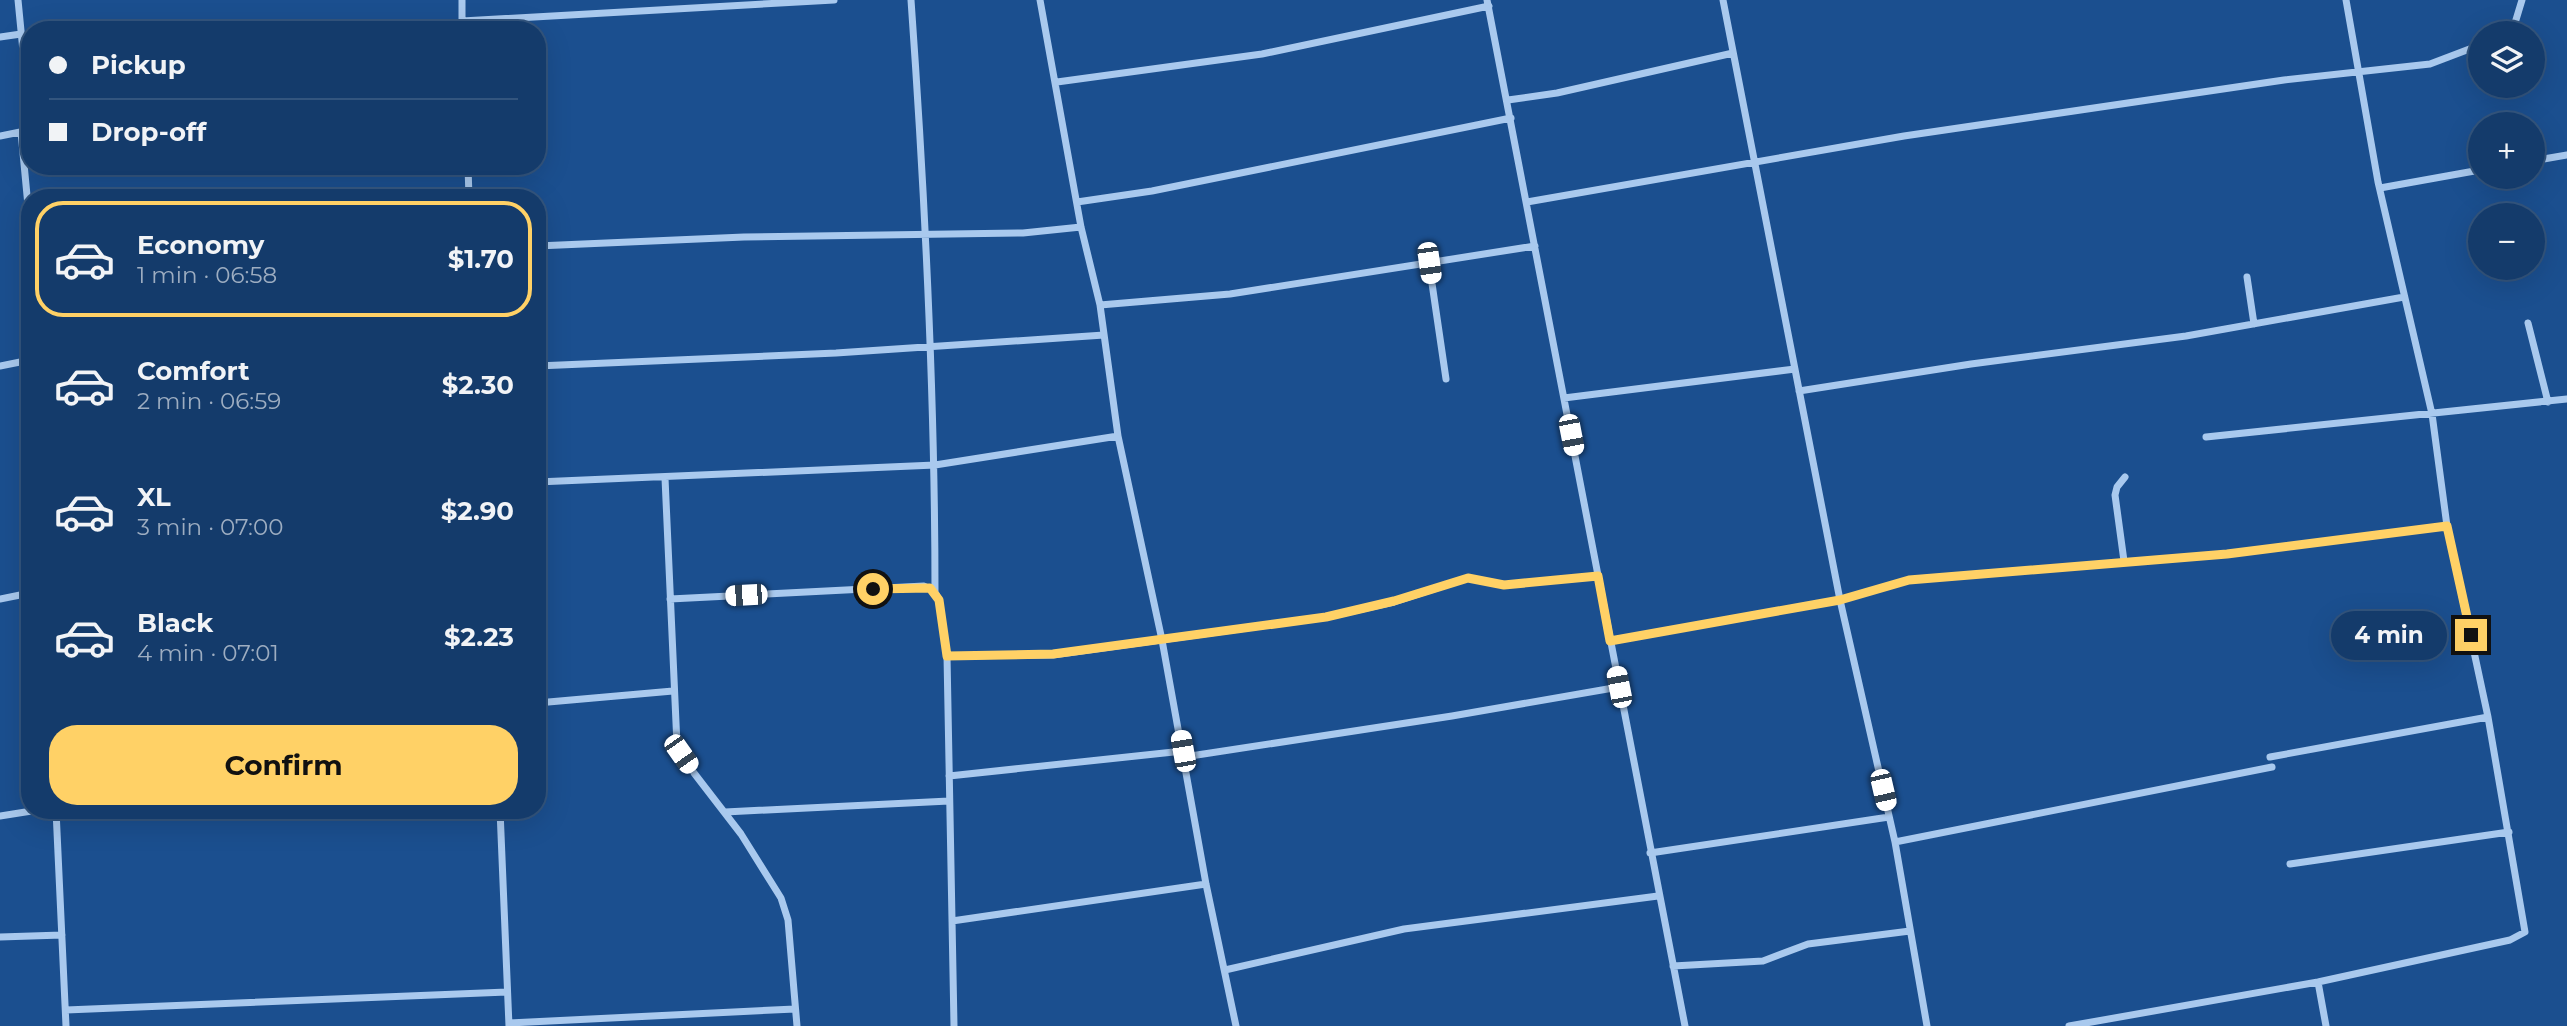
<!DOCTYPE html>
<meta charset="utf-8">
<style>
:root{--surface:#143b6b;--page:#1d4271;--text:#f1f3f6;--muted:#9dadc1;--line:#33557e;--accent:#ffd166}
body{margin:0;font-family:Montserrat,sans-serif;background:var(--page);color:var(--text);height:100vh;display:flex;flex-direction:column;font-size:26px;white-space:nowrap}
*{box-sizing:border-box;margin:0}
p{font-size:23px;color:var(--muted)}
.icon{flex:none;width:38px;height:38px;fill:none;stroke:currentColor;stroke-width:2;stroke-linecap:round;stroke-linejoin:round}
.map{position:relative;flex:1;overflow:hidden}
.drawer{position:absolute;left:21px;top:189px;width:525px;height:630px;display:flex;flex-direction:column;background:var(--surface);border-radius:28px;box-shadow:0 7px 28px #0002,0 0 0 2px var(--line)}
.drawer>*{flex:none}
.guide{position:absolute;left:21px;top:21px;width:525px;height:154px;border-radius:28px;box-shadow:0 7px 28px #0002,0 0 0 2px var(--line);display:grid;align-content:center;height:154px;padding:0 28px;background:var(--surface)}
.fabs{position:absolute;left:2468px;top:21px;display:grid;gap:14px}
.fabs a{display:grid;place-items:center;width:77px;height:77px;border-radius:50%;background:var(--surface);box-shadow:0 7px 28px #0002,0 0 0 2px var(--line);font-size:35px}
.end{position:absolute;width:32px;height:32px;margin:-16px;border:9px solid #ffd166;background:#111;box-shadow:0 0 0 4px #111}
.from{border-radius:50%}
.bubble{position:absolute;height:49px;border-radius:24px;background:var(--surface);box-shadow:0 7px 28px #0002,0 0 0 2px var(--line);font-size:23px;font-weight:700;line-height:49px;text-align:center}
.car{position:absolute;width:21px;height:42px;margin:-21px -10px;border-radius:9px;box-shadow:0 0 5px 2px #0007;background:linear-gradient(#fff 24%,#345 0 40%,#fff 0 76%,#345 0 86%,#fff 0)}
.guide b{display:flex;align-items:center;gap:24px;height:66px;font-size:26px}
.guide b+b{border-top:2px solid var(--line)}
.guide i{width:18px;height:18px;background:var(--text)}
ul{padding:12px 0 0;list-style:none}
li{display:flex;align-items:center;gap:21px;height:116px;margin:0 14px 10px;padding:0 14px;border:4px solid transparent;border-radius:28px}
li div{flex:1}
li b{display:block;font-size:26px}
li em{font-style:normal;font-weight:700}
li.on{border-color:var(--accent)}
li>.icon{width:63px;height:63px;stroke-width:1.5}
.primary-button{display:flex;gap:14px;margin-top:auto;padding:14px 28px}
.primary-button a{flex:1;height:80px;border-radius:28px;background:var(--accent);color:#111;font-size:28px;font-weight:700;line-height:80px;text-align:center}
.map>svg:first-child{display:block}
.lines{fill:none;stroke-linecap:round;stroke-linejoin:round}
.street{stroke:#a9c9ee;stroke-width:7}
.route{stroke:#ffd166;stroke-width:9}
</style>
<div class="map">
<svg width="2567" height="1026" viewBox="0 0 2567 1026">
<rect width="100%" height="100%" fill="#1b4f8f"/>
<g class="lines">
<path class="street" d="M18,0L30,123
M462,0V30
M911,0C925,197 935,394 935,592
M1040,0L1081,227L1100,305L1118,436L1162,640L1206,884L1236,1026
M1487,0L1685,1026
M1723,0L1840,600L1895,842L1927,1026
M462,21L834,0
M2505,33L2515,23L2522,0
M0,37L21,34
M1057,82L1262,54L1489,6
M1508,100L1557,93L1733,53
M21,132L30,227
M0,136L30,130
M2532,161L2567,155
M468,166L469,198
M2380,188L2480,170
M1077,202L1152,191L1511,118
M1527,202L1904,136L2284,80L2430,64L2480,45
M537,246L744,237L1023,233L1081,227
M1429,263L1446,379
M2247,277L2254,324
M1100,305L1230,294L1535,246
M2528,323L2548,402
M0,366L30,360
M537,366L836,353L1104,335
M1799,391L1971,364L2186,336L2404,297
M1564,398L1795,369
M2206,437L2567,399
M665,478L677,745L694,773L741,834L781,898L788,920L797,1026
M537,482L935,465L1118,436
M2124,561L2115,495L2117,487L2125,477
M0,599L30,593
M670,599L924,586L935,592L939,600L947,656L954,1026
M1610,641L1840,600L1909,580L2227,554L2447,526
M947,656L1053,655L1326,617L1394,602L1468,578L1504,585L1598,576
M537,703L673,691
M1184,757L1452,716L1619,687
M2270,757L2488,717
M949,776L1183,751
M56,810L66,1026
M500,810L509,1026
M725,812L949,801
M0,816L38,810
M1895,842L2272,767
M1650,853L1889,817
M2290,864L2509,832
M952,921L1206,884
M0,937L62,935
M1673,966L1763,961L1808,944L1910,931
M1225,970L1404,929L1658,896
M2318,982L2326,1026
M66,1010L507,992
M509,1023L795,1009
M2069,1026L2318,982L2510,940L2525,932L2488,717L2447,526L2432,414L2378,182L2346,0"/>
</g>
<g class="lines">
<path class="route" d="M873,589L930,588L939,600L947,656L1053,654L1326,617L1394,601L1468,578L1504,585L1598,576L1610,641L1840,600L1909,580L2227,554L2447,526L2471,635"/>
</g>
</svg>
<div class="fabs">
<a><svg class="icon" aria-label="layers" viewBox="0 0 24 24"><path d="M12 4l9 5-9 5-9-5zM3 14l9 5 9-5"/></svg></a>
<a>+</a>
<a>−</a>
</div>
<i class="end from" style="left:873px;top:589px"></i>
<i class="end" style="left:2471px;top:635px"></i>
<div class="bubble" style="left:2331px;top:611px;width:116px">4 min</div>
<i class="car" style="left:1429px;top:263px;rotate:172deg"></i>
<i class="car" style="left:1571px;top:435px;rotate:169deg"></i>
<i class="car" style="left:746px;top:595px;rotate:267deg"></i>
<i class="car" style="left:1619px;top:687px;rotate:349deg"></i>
<i class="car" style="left:1183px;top:751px;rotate:350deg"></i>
<i class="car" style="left:681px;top:754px;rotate:145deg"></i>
<i class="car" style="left:1883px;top:790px;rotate:167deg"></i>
<div class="guide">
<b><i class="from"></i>Pickup</b>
<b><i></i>Drop-off</b>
</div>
<section class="drawer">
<ul>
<li class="on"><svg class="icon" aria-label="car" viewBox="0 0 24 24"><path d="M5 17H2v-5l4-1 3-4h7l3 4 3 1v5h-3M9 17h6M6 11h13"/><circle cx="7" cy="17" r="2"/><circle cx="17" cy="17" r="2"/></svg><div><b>Economy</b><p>1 min · 06:58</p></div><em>$1.70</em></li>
<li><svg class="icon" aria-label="car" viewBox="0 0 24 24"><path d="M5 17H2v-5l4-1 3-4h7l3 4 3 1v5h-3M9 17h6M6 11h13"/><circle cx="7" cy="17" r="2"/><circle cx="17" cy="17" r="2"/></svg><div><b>Comfort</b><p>2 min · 06:59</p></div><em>$2.30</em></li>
<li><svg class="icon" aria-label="car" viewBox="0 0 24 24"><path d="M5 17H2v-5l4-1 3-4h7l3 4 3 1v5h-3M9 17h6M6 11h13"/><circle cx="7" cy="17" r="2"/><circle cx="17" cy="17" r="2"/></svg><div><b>XL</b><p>3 min · 07:00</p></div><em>$2.90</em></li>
<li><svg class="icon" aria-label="car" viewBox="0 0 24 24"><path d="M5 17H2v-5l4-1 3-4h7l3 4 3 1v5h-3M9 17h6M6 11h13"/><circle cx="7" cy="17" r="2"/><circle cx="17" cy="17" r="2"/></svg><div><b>Black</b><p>4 min · 07:01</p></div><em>$2.23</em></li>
</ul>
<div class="primary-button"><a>Confirm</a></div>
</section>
</div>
